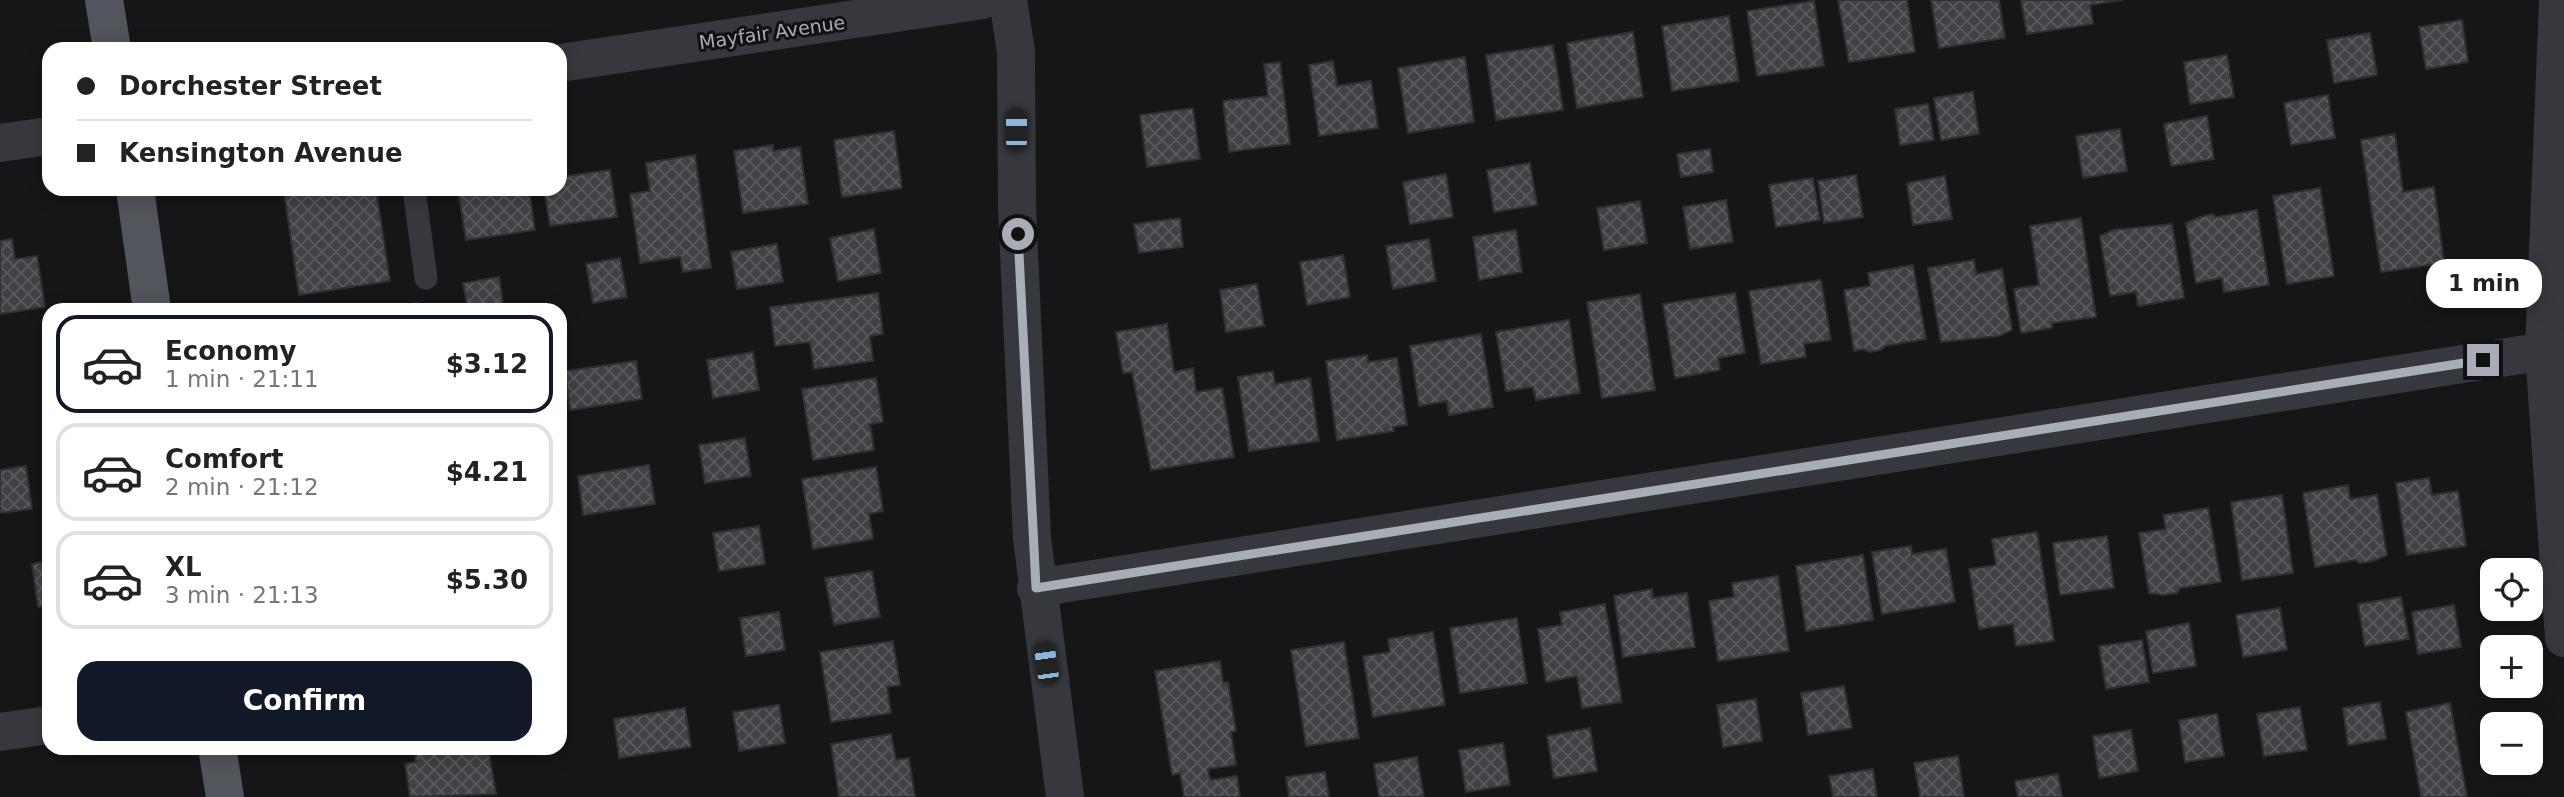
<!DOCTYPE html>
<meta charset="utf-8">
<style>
:root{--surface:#fff;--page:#f2f2f2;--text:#222;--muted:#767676;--line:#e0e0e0;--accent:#111827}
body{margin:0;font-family:"DejaVu Sans",sans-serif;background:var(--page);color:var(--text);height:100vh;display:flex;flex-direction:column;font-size:26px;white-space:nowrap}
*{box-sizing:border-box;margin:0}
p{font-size:23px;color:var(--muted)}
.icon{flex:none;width:38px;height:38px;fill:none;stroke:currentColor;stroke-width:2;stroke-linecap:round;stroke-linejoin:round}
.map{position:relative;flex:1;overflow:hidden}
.side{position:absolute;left:42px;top:303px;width:525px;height:452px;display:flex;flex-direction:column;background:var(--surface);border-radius:21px;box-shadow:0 4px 18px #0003}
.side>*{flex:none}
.top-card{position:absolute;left:42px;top:42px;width:525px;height:154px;border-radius:21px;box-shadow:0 4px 18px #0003;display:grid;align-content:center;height:154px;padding:0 35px;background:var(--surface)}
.controls{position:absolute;left:2480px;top:558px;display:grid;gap:14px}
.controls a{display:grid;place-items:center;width:63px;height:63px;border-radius:14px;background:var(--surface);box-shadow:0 4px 18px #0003;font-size:35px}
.end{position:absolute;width:32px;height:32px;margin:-16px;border:9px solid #a8adb8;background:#111;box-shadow:0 0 0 4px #111}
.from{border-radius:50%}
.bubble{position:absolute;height:49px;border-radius:21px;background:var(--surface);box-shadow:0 4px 18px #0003;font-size:23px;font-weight:600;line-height:49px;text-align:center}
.car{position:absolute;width:21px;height:42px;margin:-21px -10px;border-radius:9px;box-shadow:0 0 5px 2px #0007;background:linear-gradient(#222 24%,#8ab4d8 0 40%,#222 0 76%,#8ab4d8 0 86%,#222 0)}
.top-card b{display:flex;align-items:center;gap:24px;height:66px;font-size:26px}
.top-card b+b{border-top:2px solid var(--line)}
.top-card i{width:18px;height:18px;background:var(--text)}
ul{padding:12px 0 0;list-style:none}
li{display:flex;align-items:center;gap:21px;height:98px;margin:0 14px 10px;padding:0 21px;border:4px solid var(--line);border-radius:21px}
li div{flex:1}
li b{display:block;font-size:26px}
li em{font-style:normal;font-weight:600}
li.current{border-color:var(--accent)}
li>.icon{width:63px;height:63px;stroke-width:1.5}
.button{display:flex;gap:14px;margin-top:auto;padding:14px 35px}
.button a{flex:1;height:80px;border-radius:21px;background:var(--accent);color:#fff;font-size:28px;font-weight:600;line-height:80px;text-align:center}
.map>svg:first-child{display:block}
.building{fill:url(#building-cross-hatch);stroke:#303034;stroke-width:2}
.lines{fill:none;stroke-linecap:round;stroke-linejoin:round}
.lane{stroke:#37383d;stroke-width:23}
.street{stroke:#37383d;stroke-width:38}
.primary{stroke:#53555c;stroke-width:38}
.route{stroke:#a8adb8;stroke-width:9}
.labels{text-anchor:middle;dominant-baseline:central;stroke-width:6;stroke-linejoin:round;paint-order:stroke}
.street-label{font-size:19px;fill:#a8adb8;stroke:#111113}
</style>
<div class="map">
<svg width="2564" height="797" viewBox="0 0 2564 797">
<defs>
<pattern id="building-cross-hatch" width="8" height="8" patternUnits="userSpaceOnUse" patternTransform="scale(1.75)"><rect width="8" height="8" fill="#404145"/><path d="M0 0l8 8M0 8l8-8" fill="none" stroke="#595a5e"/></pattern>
</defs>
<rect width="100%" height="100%" fill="#161618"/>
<path class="building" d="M1838,0H1907L1915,52L1849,62Z
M1931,0H1999L2005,38L1939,48Z
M2021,0H2123L2090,5L2093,24L2027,34Z
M1814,1L1824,66L1757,76L1747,11Z
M1729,16L1739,81L1672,91L1662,26Z
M2462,20L2468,62L2426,69L2419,27Z
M1633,32L1643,97L1577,108L1567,43Z
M2370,33L2377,75L2334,83L2327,40Z
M1553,45L1563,110L1496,120L1486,55Z
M2227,55L2234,97L2190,104L2184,62Z
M1465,57L1474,122L1408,133L1398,68Z
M1333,61L1337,86L1371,81L1378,128L1319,136L1309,65Z
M1280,62L1290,144L1229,152L1223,101L1268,96L1264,64Z
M1973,92L1979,134L1941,140L1934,98Z
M2328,95L2335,138L2291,145L2284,103Z
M1928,104L1934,140L1900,145L1895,109Z
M1193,108L1200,159L1147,167L1140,115Z
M2207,116L2214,159L2171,166L2164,124Z
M2120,129L2127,171L2083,178L2076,136Z
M894,131L902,188L842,197L834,140Z
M2395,134L2403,192L2434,187L2444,263L2381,272L2361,140Z
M773,145V151L800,147L808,204L743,213L734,151Z
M1710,149L1713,172L1681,177L1677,154Z
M695,155L711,268L683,272L680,257L640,263L630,194L650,191L646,163Z
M1530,163L1537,205L1494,212L1487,170Z
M610,170L617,217L550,226L544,189H560V177Z
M1446,174L1453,217L1410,224L1403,182Z
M1856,175L1863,217L1824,223L1818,181Z
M1945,176L1952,219L1913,225L1907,183Z
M1813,178L1820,220L1776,227L1769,185Z
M2320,188L2334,276L2287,284L2273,196Z
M306,189H376L390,281L299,295L284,192Z
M458,189H529L535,230L466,240Z
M1726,200L1733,242L1690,249L1683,207Z
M1640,201L1647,243L1604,250L1597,208Z
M2257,210L2269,285L2224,292L2222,278L2196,283L2186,223L2200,217L2212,214L2217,217Z
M1180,218L1183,247L1139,253L1134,224Z
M2081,218L2096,317L2052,323V328L2021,333L2014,289L2039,285L2030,226Z
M2172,224L2184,298L2138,306L2136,292L2110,296L2100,236L2113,230Z
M874,229L881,273L838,281L830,238Z
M1516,230L1522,272L1479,280L1473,237Z
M12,239L15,259L37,256L45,307L0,314V241Z
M1429,239L1436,281L1393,289L1386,246Z
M777,244L783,282L737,289L731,252Z
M1343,255L1350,297L1307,305L1300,262Z
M620,258L627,297L593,303L586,264Z
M1974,260L1976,274L2002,269L2012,330L1999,336L1941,342L1928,268Z
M1913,265L1926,339L1885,346L1881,350L1869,352L1863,349L1854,351L1844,290L1870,286L1868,273Z
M499,277L504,310H468L463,283Z
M1821,280L1831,340L1804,344L1806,357L1761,364L1749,291Z
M1257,284L1264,326L1226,332L1220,290Z
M878,293L883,334L870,336L873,361L814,369L810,342L775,346L770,307Z
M1735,293L1745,353L1718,358L1720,370L1675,378L1663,304Z
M1640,294L1655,390L1602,398L1587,302Z
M417,303L418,310H376Z
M1569,320L1580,393L1536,400L1533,387L1506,391L1496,332Z
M1167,324L1174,372L1193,368L1196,392L1222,388L1234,457L1151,470L1132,372L1123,373L1116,332Z
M1481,334L1493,407L1449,415L1447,401L1419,406L1410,346Z
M753,352L759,390L713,398L707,360Z
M1367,355L1368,362L1397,358L1407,425L1393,427L1394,431L1337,440L1326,361Z
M636,361L642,399L570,410L565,371Z
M1273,371L1275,384L1310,378L1319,441L1249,451L1238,377Z
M876,378L883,422L870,424L874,450L813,460L802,389Z
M745,438L751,476L705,483L699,445Z
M649,465L655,504L583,515L578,476Z
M26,466L32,509L0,513V470Z
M876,467L883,511L869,514L873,539L813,549L802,479Z
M2429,478L2432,495L2458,491L2466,546L2407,555L2396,483Z
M2348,485L2350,499L2377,495L2387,555L2373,561L2360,563L2355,560L2315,567L2303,493Z
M2282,495L2293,573L2242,580L2231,502Z
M2208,508L2221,582L2180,588L2177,593L2164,595L2149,593L2139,533L2166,529L2163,515Z
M759,526L765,564L719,571L713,533Z
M2037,532L2054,641L2016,646L2013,624L1979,629L1969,569L1996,565L1992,539Z
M2107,536L2114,588L2060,595L2053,543Z
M49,540V605L38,607L32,564L46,561L43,541Z
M1911,546L1912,554L1946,549L1955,602L1882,614L1872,552Z
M1863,555L1873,620L1806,631L1796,566Z
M872,571L880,617L834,625L825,578Z
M1778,576L1789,651L1718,661L1709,601L1734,597L1732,583Z
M1652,589L1653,598L1687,593L1695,647L1623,657L1614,596Z
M2401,597L2409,639L2365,646L2358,604Z
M1605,604L1622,702L1582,708L1577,676L1546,682L1538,629L1562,625L1560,612Z
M2454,605L2461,647L2418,654L2412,612Z
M2280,608L2287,650L2243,657L2236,615Z
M779,612L785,650L746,656L740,618Z
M1517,618L1527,683L1460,693L1450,628Z
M2189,623L2196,666L2153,673L2146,631Z
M1433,632L1445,705L1373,717L1363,656L1390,652L1388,639Z
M2142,640L2149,682L2106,689L2099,646Z
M893,641L900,685L887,687L891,713L831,722L820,652Z
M1344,642L1359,738L1306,746L1291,650Z
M1220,661L1223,683L1228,682L1236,731L1231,732L1236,765L1208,769L1210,780L1237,776L1240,797H1184L1180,773L1172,775L1155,671Z
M1844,686L1852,728L1808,735L1801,693Z
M1756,699L1762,741L1723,747L1717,705Z
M2380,702L2386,739L2348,745L2343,708Z
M2450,703L2467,797H2421L2406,712Z
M779,705L785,743L739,751L733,712Z
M2300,707L2307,750L2264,756L2257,714Z
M685,708L691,747L619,758L614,719Z
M2217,714L2224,756L2185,762L2179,720Z
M1590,728L1597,771L1554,778L1547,736Z
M2131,730L2138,771L2099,778L2093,736Z
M891,734L896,760L909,758L915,797H839L831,744Z
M1503,743L1510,785L1466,792L1459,750Z
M414,747H488L496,794L410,797L405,764L416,762Z
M1958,756L1964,797H1920L1914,763Z
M1417,757L1424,797H1379L1374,764Z
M1873,769L1877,797H1833L1829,776Z
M1325,772L1329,797H1289L1286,777Z
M2058,774L2062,797H2018L2015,781Z"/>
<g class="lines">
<path class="lane" d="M414,189L426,278"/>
<path class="street" d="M1008,0L1016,52L1017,208L1032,538L1065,797
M2558,0L2544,351L2564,638
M560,63L983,0
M0,143L49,136
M1036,588L2564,348
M0,732L49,725"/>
<path class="primary" d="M104,0L112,49
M135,189L152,310
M217,747L225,797"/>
</g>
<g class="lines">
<path class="route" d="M1018,234L1036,588L2483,360"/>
</g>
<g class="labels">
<g class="street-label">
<text transform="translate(772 32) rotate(-8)">Mayfair Avenue</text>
</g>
</g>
</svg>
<div class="controls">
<a><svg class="icon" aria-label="locate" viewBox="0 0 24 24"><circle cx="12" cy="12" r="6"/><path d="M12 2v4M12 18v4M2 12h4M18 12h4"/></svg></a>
<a>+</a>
<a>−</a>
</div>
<i class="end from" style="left:1018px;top:234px"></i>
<i class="end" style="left:2483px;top:360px"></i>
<div class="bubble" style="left:2426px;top:259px;width:116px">1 min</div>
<i class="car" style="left:1016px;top:130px;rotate:0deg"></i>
<i class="car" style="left:1046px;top:663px;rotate:352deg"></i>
<div class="top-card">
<b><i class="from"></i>Dorchester Street</b>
<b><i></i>Kensington Avenue</b>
</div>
<section class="side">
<ul>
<li class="current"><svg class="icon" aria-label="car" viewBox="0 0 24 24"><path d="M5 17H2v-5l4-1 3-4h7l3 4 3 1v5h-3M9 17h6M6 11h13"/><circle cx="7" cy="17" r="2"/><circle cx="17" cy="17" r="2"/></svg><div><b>Economy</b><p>1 min · 21:11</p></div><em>$3.12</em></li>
<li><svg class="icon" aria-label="car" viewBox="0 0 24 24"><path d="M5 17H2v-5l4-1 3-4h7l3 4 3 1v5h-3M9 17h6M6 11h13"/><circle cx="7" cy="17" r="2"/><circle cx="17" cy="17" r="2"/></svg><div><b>Comfort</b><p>2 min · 21:12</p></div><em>$4.21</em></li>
<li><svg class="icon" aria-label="car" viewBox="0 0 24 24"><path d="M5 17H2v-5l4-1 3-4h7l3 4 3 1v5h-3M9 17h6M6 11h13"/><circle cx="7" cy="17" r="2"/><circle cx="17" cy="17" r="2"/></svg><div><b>XL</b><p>3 min · 21:13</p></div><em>$5.30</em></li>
</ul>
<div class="button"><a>Confirm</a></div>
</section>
</div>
